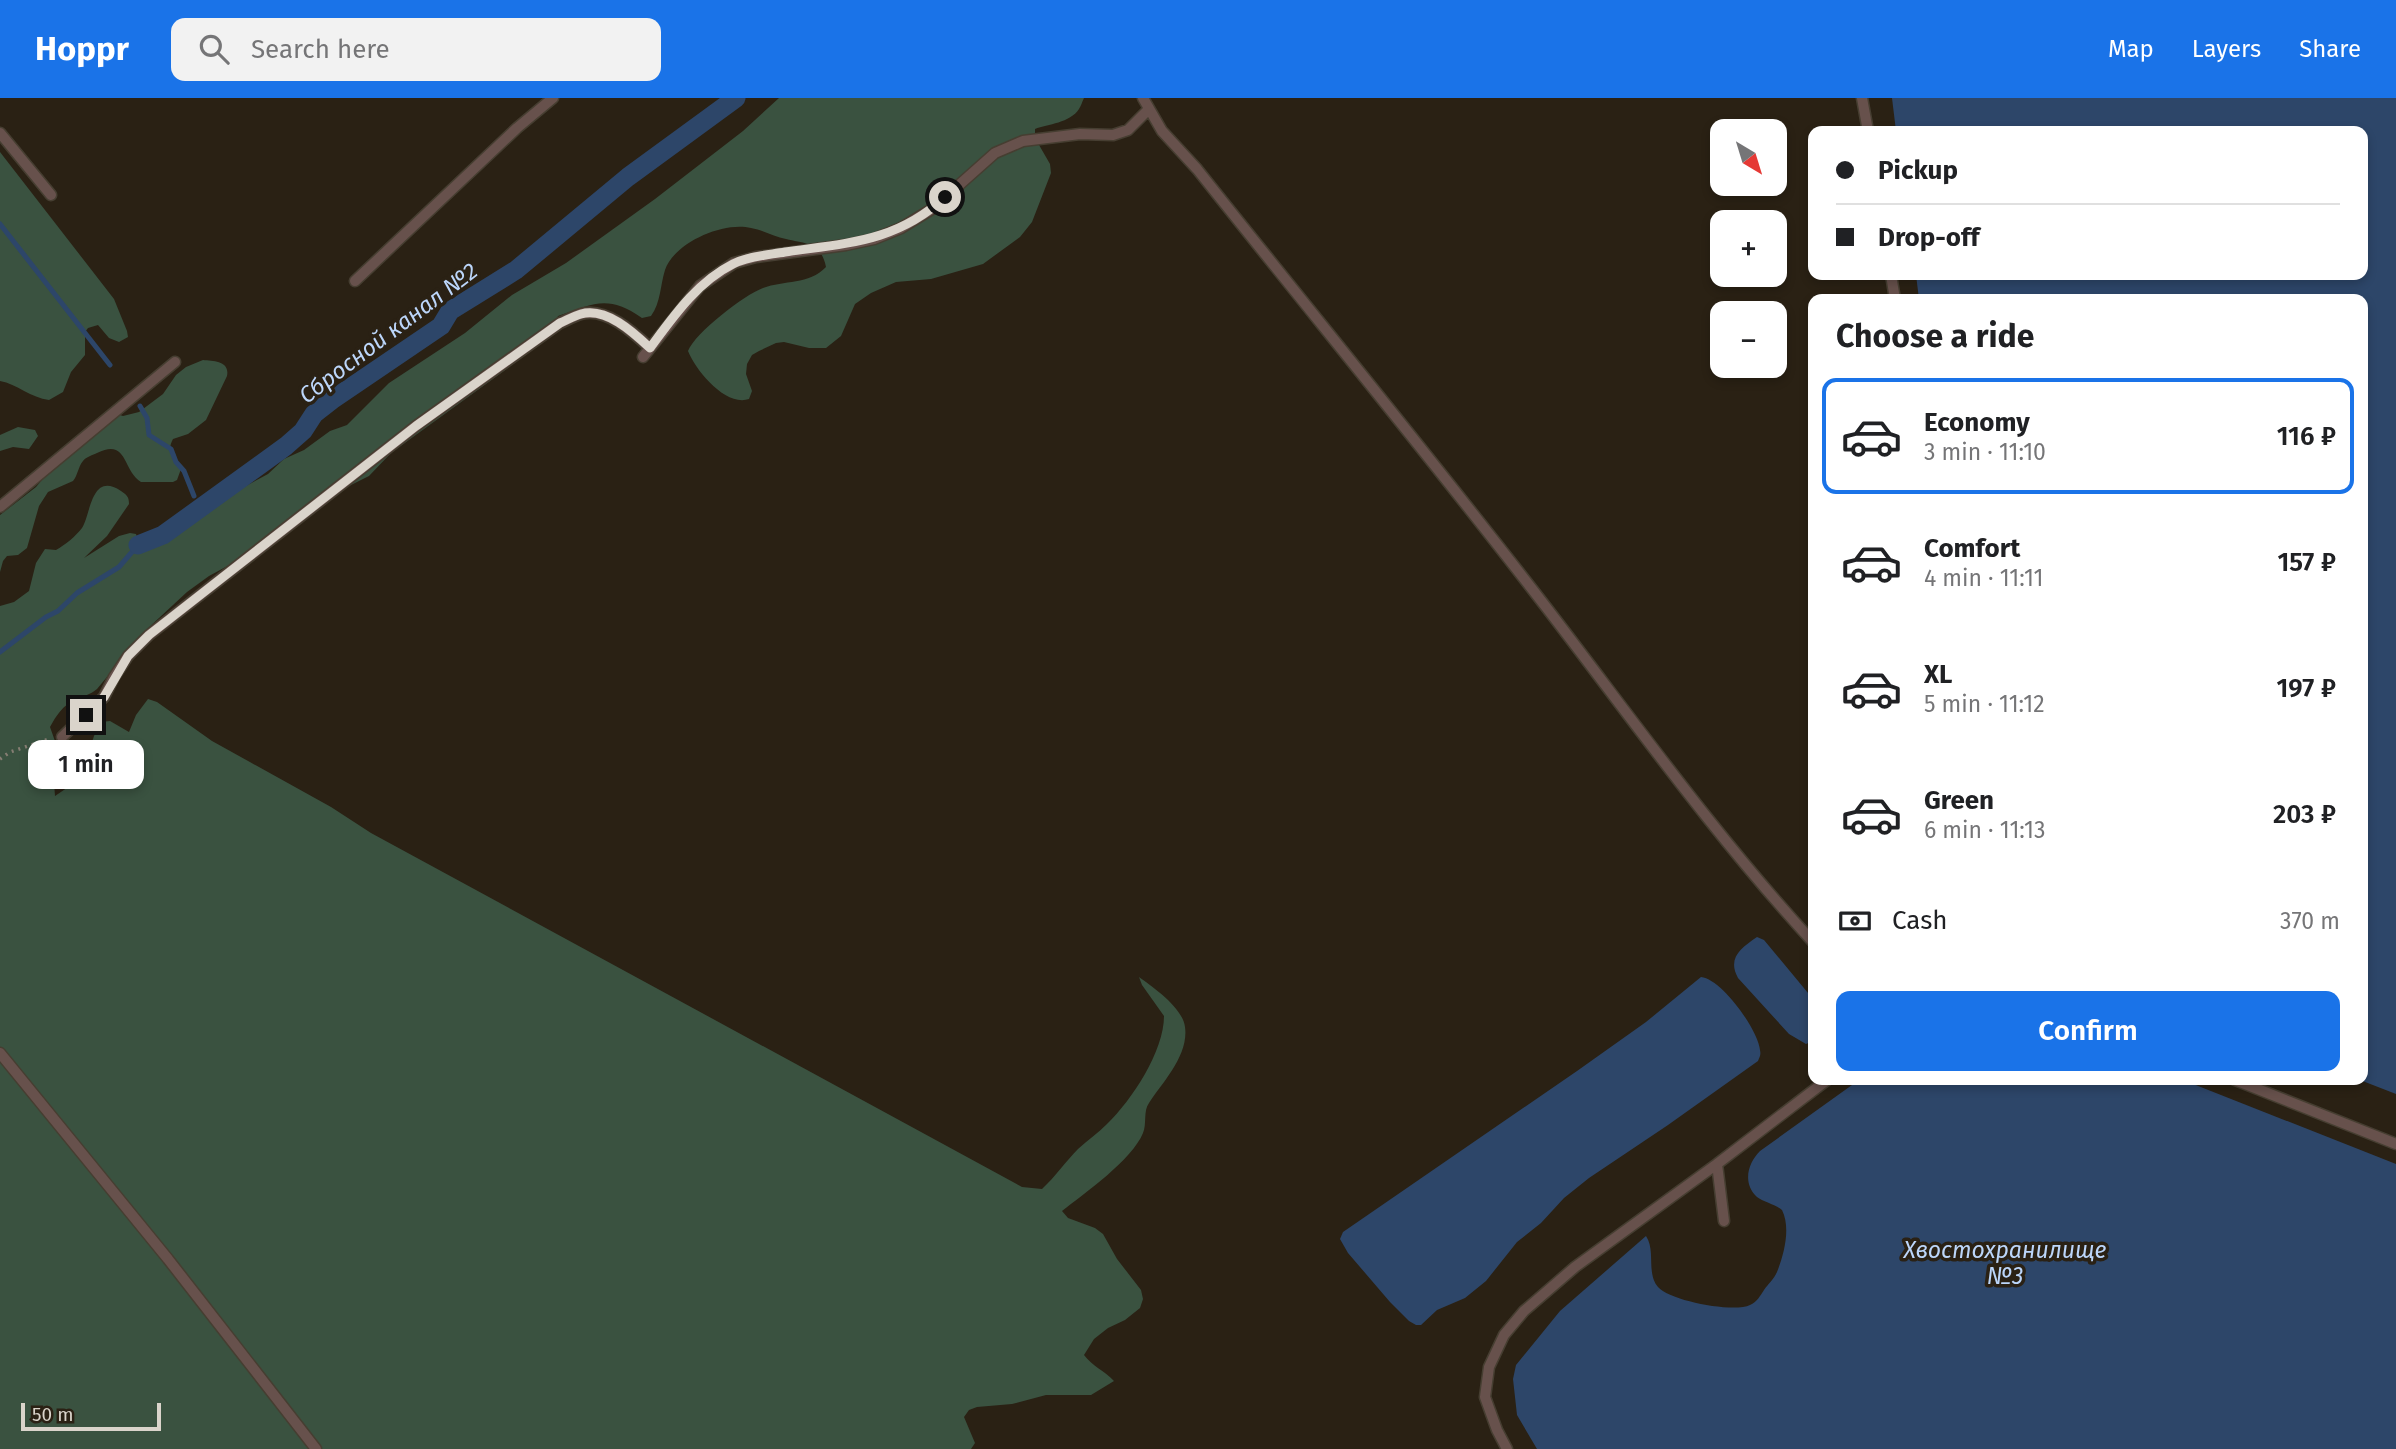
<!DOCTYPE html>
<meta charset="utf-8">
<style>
:root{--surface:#fff;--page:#f2f2f2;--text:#202124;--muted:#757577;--line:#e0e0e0;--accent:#1a73e8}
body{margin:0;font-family:"Fira Sans",sans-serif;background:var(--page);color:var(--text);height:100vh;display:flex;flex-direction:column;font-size:26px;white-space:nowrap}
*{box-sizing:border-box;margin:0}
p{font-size:23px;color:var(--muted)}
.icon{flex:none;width:38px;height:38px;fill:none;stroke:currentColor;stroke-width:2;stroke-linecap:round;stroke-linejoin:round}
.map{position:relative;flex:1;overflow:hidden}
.drawer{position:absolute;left:1808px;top:196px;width:560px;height:791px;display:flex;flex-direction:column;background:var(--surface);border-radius:14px;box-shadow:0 4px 10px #0003}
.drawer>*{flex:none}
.banner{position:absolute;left:1808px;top:28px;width:560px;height:154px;border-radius:14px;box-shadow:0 4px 10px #0003;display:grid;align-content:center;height:154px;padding:0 28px;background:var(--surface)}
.needle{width:46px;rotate:142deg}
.buttons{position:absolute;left:1710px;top:21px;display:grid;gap:14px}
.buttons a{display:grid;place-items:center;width:77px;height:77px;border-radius:14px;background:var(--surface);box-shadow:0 4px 10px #0003;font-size:35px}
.scale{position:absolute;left:21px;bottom:18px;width:140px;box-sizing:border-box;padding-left:7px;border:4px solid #dad4cb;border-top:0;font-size:19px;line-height:24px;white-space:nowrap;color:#dad4cb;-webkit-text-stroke:5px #2a2114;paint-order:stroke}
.end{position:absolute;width:32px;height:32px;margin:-16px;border:9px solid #dad4cb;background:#111;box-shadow:0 0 0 4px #111}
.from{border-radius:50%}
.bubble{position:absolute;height:49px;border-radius:14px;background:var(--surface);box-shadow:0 4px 10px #0003;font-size:23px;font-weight:600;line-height:49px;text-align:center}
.banner b{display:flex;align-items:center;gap:24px;height:66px;font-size:26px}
.banner b+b{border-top:2px solid var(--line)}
.banner i{width:18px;height:18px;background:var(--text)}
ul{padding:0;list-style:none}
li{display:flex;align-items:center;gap:21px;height:116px;margin:0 14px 10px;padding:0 14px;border:4px solid transparent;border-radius:14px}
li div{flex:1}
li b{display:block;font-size:26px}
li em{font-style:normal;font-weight:600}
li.current{border-color:var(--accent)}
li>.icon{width:63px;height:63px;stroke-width:1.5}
h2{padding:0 28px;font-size:32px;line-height:84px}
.pay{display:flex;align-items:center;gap:18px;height:77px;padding:0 28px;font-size:26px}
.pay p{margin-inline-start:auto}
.action{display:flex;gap:14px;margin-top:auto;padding:14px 28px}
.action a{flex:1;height:80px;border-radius:14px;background:var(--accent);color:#fff;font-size:28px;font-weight:600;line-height:80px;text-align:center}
header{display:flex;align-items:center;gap:42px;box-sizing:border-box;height:98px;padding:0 35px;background:var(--accent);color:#fff}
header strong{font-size:33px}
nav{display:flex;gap:38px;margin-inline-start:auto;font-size:24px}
.search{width:490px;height:63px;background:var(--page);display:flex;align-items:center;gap:18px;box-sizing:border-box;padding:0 24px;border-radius:14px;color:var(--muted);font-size:26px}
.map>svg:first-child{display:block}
.green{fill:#3a5240}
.water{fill:#2d4669}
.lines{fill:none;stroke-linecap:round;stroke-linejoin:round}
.stream{stroke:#2d4669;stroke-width:5}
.canal{stroke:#2d4669;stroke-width:19}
.lane-casing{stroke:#463e31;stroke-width:13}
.path{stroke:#867e73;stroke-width:3.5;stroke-dasharray:2 5;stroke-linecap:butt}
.lane{stroke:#67514c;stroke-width:10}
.route{stroke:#dad4cb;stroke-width:9}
.labels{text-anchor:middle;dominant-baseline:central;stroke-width:7;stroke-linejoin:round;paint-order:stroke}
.water-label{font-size:23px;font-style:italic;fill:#bcd6fa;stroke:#2a2114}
</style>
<header>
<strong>Hoppr</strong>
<div class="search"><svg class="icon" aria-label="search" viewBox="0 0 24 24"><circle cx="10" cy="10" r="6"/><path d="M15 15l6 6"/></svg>Search here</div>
<nav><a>Map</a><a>Layers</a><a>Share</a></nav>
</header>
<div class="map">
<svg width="2396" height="1351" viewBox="0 0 2396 1351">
<rect width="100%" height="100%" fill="#2a2114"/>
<path class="green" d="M779,0H1084C1082,4 1081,8 1079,11C1070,25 1048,26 1035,31V40L1050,66L1051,75L1032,124L1020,139L983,166L931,181L896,184L871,195L855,206L841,238L826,250H809L784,244L776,245L759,253L752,257L747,266L746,276L752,293L749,301C726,309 696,273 688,253C695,235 744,197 763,190C784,182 809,187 826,169C821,144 806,146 786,141C774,139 763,132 751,130C723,123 674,145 665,172C660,188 661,204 651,218L642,220C607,196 594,206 558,218L549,240L391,355L369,378L333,396L290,434L209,478L187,494L145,533L97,591C90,597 83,598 75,602C63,607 56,618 50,629L56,646L53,671L55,698L80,681L94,638L101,624L110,623L129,634L136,617L148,601L157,604L212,643L331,709L371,735L1022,1089L1042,1091C1055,1079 1066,1063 1078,1051C1088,1042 1098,1035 1107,1026C1132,1002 1164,953 1164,918L1142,887L1139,879C1153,889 1183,910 1185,929C1189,957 1163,984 1149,1005C1143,1013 1147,1026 1143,1035C1132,1062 1085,1095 1062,1113L1068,1120L1095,1130L1103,1136L1117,1161L1141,1192L1143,1201L1140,1210L1125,1222L1108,1230L1094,1241L1084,1257C1092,1268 1105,1273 1114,1283L1091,1297H1046L1012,1306L977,1309L969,1312L964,1319L975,1345L971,1351H0V508L14,504L29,493L36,465L45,451L56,452C65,447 76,438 82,430C91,416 91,373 121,393C127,397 129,399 129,406L107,438L84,460L119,438L130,435L136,436L140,449L155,446L177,434L233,395L268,376L284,361L304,352L330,333L347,327L389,285L465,235L512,197L566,165L655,101L743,33Z
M0,54L114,201L127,233L128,239L119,244L109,240L98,227L88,230L85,234V257L71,274L63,294L49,302C31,300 17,286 0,283Z
M203,262C214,263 230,263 227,278L206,322L188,336L173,341C166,354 173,361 181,371L177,382L173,384H141C122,372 128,340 97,355C93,357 86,359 83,363C78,369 78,377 73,383L48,394L39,408L27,450L18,457L7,458L3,463L0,474V417L36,389L59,362L117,316L123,318L139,314L163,296L176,277L186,269Z
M18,329L35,332L38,338L29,351L13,349L0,353V337Z"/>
<path class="water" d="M1892,0H2396V996L2360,982H2362V201H1919L1916,177H2362V33H1896Z
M1757,839L1764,842L1813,901V943L1806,946L1789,936L1738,880C1727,860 1741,850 1757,839Z
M1701,879C1722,881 1758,932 1760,952C1761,957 1760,958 1758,963L1668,1027L1589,1080L1564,1100L1541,1125L1517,1144L1486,1183L1465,1200L1437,1212L1421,1227H1416L1409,1223L1390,1204L1348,1155L1340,1141L1343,1134L1577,973L1646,924Z
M1859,982H2183L2396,1066V1351H1537L1517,1317L1513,1281L1516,1267L1560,1213L1646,1138C1656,1153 1646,1175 1658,1189C1670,1203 1734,1215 1750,1207C1757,1204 1760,1198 1764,1192C1768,1186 1774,1181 1777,1174C1784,1156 1791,1130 1782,1112C1775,1106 1763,1104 1757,1099C1742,1085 1748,1065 1760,1053Z"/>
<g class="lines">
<path class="stream" d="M0,126L110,267
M140,308L147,320L149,337L171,351L176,364L184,373L194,398
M0,554L46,519L58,513L77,495L119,469L138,447"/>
<path class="canal" d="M138,447L163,437L286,348L303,333L314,316L332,302L441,228L450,213L516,172L628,79L736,0"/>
<defs>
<path id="lane" d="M1143,0L1162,33L1197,71C1313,217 1432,361 1546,509C1633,622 1716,739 1813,844
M1862,0L1868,33
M0,35L51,97
M1891,177L1895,201
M355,183L517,30L553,0
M643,259L700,188L734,165L756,159L846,147L874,141L901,130L932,111L995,55L1023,43L1080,36L1113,37L1128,32L1149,11
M0,409L175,264
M62,639L104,599L114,579L128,558L149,537L416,328L560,225C567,222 574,218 581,216C606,209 633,234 650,250
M0,955L168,1161L316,1351
M2235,982L2396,1046
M1717,1066L1724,1123
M1507,1351L1497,1332L1485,1299L1489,1269L1504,1237L1524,1213L1575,1169L1717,1066L1827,982"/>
</defs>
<use href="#lane" class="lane-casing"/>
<path class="path" d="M0,661L10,654L49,641"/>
<use href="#lane" class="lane"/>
</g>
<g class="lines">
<path class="route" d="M86,617L104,599L128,558L149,537L416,328L560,225C567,222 574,218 581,216C606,209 633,234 650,250C673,219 697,184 733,166C749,158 768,157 785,154C847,145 897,144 945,99"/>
</g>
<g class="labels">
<g class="water-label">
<text transform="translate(388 235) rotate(-37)">Сбросной канал №2</text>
<text x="2005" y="1152">Хвостохранилище<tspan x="2005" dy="26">№3</tspan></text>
</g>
</g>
</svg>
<div class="buttons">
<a><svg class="needle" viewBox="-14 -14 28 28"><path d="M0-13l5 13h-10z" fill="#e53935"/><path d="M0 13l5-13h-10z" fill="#757577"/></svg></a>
<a>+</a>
<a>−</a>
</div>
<div class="scale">50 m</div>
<i class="end from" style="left:945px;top:99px"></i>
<i class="end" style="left:86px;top:617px"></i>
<div class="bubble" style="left:28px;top:642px;width:116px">1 min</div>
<div class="banner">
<b><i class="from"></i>Pickup</b>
<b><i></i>Drop-off</b>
</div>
<section class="drawer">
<h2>Choose a ride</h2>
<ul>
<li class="current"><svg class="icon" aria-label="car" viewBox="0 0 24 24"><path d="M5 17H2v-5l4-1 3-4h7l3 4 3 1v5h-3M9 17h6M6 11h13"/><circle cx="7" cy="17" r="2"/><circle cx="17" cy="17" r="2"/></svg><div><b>Economy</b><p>3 min · 11:10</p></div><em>116 ₽</em></li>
<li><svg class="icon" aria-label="car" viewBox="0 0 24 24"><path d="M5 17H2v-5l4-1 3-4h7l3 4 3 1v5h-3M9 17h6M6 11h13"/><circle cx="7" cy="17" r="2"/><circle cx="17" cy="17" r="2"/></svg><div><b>Comfort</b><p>4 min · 11:11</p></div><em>157 ₽</em></li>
<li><svg class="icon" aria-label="car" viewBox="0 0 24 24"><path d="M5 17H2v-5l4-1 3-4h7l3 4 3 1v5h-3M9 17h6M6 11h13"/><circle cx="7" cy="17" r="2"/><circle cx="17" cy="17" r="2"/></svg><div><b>XL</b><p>5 min · 11:12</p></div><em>197 ₽</em></li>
<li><svg class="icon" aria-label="car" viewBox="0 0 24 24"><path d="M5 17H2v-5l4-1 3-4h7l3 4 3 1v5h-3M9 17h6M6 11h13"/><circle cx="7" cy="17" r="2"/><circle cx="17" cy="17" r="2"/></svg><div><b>Green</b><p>6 min · 11:13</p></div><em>203 ₽</em></li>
</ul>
<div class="pay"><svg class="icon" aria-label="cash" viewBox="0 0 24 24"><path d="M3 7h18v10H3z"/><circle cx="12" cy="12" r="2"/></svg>Cash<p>370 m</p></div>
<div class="action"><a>Confirm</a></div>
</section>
</div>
